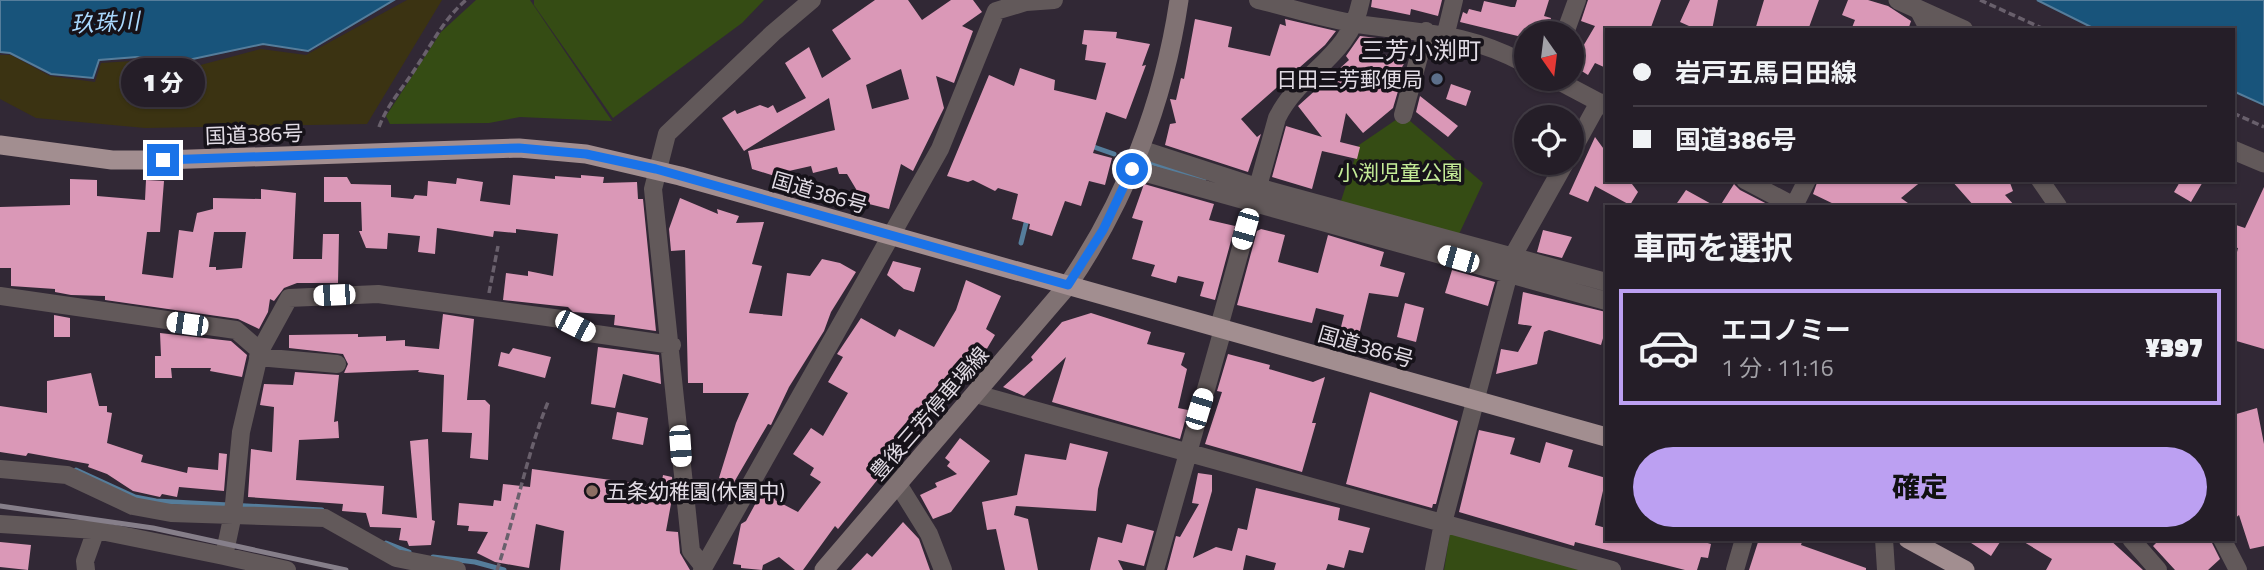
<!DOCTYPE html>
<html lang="ja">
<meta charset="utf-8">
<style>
:root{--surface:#251e28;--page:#312b34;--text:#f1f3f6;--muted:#a3a2a8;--line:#423c45;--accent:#bca0f2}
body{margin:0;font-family:"Titillium Web","Noto Sans JP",sans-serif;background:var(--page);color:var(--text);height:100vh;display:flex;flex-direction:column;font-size:26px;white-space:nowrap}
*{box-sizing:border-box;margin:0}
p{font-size:23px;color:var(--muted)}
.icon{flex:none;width:38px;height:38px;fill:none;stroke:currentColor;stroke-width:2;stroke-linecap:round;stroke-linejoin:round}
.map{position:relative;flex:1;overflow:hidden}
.panel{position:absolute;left:1605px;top:205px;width:630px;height:336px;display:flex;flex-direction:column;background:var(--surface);border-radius:0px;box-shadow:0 2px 5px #0004,0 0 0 2px var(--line)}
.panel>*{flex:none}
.top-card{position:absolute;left:1605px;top:28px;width:630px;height:154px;border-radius:0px;box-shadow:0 2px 5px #0004,0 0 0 2px var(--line);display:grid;align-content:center;height:154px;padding:0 28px;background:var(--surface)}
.needle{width:46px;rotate:166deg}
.fabs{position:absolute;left:1514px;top:21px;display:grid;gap:14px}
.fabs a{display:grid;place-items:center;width:70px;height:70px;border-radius:50%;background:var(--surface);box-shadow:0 2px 5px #0004,0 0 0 2px var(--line);font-size:35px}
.end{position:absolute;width:32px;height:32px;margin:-16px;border:9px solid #1a73e8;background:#fff;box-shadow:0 0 0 4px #fff}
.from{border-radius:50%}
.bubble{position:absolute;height:49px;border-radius:24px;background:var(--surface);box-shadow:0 2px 5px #0004,0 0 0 2px var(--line);font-size:23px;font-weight:800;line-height:49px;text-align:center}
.car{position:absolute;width:21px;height:42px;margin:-21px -10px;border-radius:9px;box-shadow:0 0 5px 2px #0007;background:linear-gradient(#fff 24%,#345 0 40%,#fff 0 76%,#345 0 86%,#fff 0)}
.top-card b{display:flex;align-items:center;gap:24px;height:66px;font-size:26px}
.top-card b+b{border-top:2px solid var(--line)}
.top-card i{width:18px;height:18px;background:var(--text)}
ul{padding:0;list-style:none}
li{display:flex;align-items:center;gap:21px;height:116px;margin:0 14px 10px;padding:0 14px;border:4px solid transparent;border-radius:0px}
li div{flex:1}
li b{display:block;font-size:26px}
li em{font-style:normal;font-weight:800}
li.active{border-color:var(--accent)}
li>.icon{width:63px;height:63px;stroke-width:1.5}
h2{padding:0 28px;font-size:32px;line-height:84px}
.primary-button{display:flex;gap:14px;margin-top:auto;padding:14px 28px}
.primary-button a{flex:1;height:80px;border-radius:42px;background:var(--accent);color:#111;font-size:28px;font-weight:800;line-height:80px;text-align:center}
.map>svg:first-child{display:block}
.green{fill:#354c14}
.sand{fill:#3b3312}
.water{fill:#18547b;stroke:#557d9b;stroke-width:2}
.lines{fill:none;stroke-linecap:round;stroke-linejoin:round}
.stream{stroke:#557d9b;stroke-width:5}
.building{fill:#da98b7;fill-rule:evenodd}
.path{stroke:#69606c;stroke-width:3.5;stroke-dasharray:7 3.5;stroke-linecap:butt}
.minor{stroke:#62595a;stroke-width:18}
.tertiary{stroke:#62595a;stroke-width:19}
.secondary{stroke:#807273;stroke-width:19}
.trunk{stroke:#a28e90;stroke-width:19}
.rail{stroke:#867f8a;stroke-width:5}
.route{stroke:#1a73e8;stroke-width:9}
.service-dot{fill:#5c6f8a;stroke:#161219;stroke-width:2.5}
.education-dot{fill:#8d6e63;stroke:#161219;stroke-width:2.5}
.labels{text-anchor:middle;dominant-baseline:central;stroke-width:7;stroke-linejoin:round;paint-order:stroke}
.poi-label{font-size:21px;fill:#e2dce5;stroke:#161219;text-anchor:end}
.street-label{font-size:21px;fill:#e2dce5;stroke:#161219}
.park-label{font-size:21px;fill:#c4ec97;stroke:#161219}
.water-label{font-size:23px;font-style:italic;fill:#aad9fe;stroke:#161219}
.quarter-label{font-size:24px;fill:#e2dce5;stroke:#161219}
</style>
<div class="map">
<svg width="2264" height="570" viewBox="0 0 2264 570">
<rect width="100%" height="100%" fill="#312835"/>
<path class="green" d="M476,0H530L612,121L520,117L489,123L390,124L386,116L441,32Z
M534,0H764L742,23L613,118L534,5Z
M1403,115L1483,183L1459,234L1340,204L1359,145Z
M1450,533L1582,570H1444Z"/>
<path class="sand" d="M407,0H442L367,124L145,128L36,118L0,99V55H11L50,76L95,82L101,63L148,60L178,71L261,49L306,55Z"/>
<path class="water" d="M0,0H394L308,51L263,44L174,63L137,57L99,60L93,78L51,74L10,53L0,52Z
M2037,0H2264V105L2233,91V30H2097Z"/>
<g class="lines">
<path class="stream" d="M1091,146L1114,154
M1153,163L1204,179
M1021,243L1027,219
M76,470L135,497L156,501L322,510
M386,543L409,552
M433,557L475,562L504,570"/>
</g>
<path class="building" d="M875,0H908L922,20L951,0H973L982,12L962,26L973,31L954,83L936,76L944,108L913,171L901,164L889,209L853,200L856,189L847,174H839L837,167L813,173L811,166L780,173L781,178L752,169L748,151L835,130L829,98L744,151L722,118L735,110L737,114L760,105L768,108L773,105L777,113L806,98L785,63L809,47L822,78L851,59L832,30ZM901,69L909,99L872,109L866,85Z
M1372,0H1442L1438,16L1411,9L1410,15L1371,7Z
M1517,0H1549L1544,16L1551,18L1547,33H1526V38L1460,22L1463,12L1467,14L1469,9L1481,12L1484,1L1511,7H1515Z
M1588,0H1661L1650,30H1606V68L1595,63L1588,75L1572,65L1595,26L1581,21Z
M1690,0H1718L1712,30H1698L1680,22Z
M1764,0H1819L1808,30H1755Z
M1848,0H1868L1888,6L1911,21L1908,30H1851L1855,20L1842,15Z
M1195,19L1232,27L1228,47L1270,56L1280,24L1286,26L1285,19L1336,31L1325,45L1241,119L1257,137L1261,134L1248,172L1165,145L1170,124L1176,123L1170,99L1176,100L1181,78L1184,79Z
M1084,30L1117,32L1116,38L1150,44L1142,66L1146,65L1126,119L1106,112L1093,153L1112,158L1105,185L1089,181L1081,206L1065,201L1052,236L1029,229L1030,224L1012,219L1018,194L998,188L995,191L973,180L968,182L947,176L989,75L1014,86L1020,68L1055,80L1054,90L1096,100L1106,63L1085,60L1087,45L1082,44Z
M1360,36L1385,39L1382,54L1406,60L1396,78L1401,81L1393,108L1363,133L1346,113L1340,142L1360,147L1357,159L1322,151L1312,189L1272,177L1286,126L1322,137L1298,106L1349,60L1346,56Z
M1451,84L1471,91L1466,106L1446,99Z
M1420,96L1458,126L1448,137L1416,112Z
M1595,137L1606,152V180H1629L1638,192L1630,205L1595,186L1588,202L1569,194Z
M513,175L555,179V176L581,178V175L604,177L603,183L637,182L638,199H643L656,331L614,325L615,315L573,312L568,307L503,300L506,273L528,276V271L553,276L558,234L516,229V233L494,231L493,237L437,228L435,254L418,252L420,236L388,233L387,249L366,248L359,231H362L361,202H324V177H347L351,184L391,185V197L413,199L415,195L427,196L428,181L456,184L457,178L483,182L480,201L510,205Z
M70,179L97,180V196L145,200L146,180L164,181L160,232H147L142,274L173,278L179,230L193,232L197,213L213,209V198L261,199V189L296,193L293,259H322L323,234H339L338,283H297L284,288L274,301L270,299L268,312L259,329L238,319L105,300V296L71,295L55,292V289L11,286V268H0V207L70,205ZM214,232H246L242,268L216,270V267H209Z
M1818,180H1923L1901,198L1912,206H1838L1813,194Z
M1951,180H2009L2013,191L2005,195L2015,206H1974Z
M2181,180H2204L2191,202L2174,192Z
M1144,184L1214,204L1209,220L1235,226L1215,300L1200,296L1204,282L1178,276L1176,283L1151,276L1155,265L1132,259L1143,221L1132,218Z
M1734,184L1740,190L1771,206H1720Z
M2264,187V349L2233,340V268L2238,248L2233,247V224L2245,228Z
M1686,190L1715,206H1675Z
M680,198L718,214L717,209L739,216L736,223L764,222L752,264L762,266L749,313L782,316L787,273L810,276L822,259L840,263L856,272L831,312L824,331L789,387L771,425L768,424L733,484L719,478L736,423L749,393H703V383H688L685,250L671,251L669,229Z
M1261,229L1285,235L1278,262L1318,273L1328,235L1384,252L1380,266L1405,273L1398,297L1369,293L1359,335L1340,331L1344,315L1316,308L1312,323L1237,305L1257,231Z
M1543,230L1572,237L1562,258L1537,252Z
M893,261L921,268L914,292L904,289L887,275Z
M1452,270L1495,282L1488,306L1445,293Z
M966,280L1001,296L986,329L995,335L985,352L980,349L973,361L970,359L952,392L942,387L922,428L910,422L879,472L882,474L838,529L835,526L803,570H795L779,557L763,565L762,570L741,568V565L733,564L741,524L746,521L765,486L779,493L775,500L798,512L821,482L810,475L814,468L793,454L811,428L823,436L848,393L828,382L843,357L837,354L861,318L895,337L899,329L934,347L956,310Z
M1523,292L1606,312V328L1601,345L1549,330L1544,332L1537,364L1496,374L1501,349L1518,352L1532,326L1518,324Z
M1405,303L1424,308L1416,342L1397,337Z
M1091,313L1151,332L1147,344L1185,353L1181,365L1187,369L1178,408L1188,410L1180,439L1052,402L1066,357L1024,396L1003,387L1033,360L1031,357L1062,322Z
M443,314L474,319L467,400H485L490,405L488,460L470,458L472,433L442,432L444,375L418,372L419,370L344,373L348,364L343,354L289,348V335L358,334V337L386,336V341L405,340V346L439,349Z
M54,315L70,318V337H54Z
M160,333L231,341L247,355L242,377L210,371L211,368H171L172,378H155V356H161Z
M598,347L659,355L661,384L623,374L615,408L591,404Z
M513,348L551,357L545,378L498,366L501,352L509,354Z
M1228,354L1270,365L1269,369L1313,382L1325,377L1312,423H1316L1302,472L1205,444L1222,392L1217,391Z
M295,372L339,375L334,422L338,421L339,438L299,440L296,480L384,486L382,514L417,518L410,441L428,439L432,520L435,521L431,545L409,546L407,541L399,540L401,528L370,527L366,513L342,511L343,504L248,497L251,449L272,452L274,407L260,405L264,384L293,385Z
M91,373L99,406H107V412L112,413L107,443L143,455L141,462L187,473L188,467L218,470L219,453L227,454L224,491L179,487L177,497L162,494L160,497L133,491L107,474L88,467L89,464L28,453L26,456L0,452V406L47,413V381Z
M1370,392L1458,421L1436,504H1433L1432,508L1346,484Z
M2257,408L2264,444V546L2250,549L2239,515L2233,520V415Z
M617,412L648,418L643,445L612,439Z
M1479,430L1515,438L1510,454L1540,463L1546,442L1573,450L1568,467L1606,478L1595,525L1606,528V539H1694L1711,544L1708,558L1701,557L1697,570H1685L1575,542L1574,546L1459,512Z
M960,438L990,461L951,512L933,519L920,495L937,487L935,483L957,474L947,466L950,462L945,458Z
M1070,443L1108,452L1098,489L1096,511L1016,506L1014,515L1028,519L1038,570H1005L996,529L987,530L982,502L1017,495L1025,454L1066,460Z
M532,469L661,487L663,475L672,477L673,493L666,531L678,532L680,553L690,570H560L564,531L536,524L529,568L495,562L477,553L488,532L468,531L469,526L457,525L459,503L493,506L494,500L501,501L503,484L530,487Z
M1198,473L1212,475V491L1193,558L1216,547L1232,551L1238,528L1247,530L1256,488L1340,508L1338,520L1370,528L1363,553L1349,550L1344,568L1328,564L1326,570H1274L1276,563L1246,555L1243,570H1167L1176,536L1180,537L1199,504L1192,503Z
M903,522L919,539L930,570H851L867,553L872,557Z
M1127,524L1154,531L1144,566L1118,560L1123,570H1090L1098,537L1122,543Z
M1759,539L1778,543L1779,539H1803L1801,545L1866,568V570H1749Z
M1965,539H2002L1991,556Z
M2019,539H2109L2143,570H2046L2052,559Z
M2160,539H2210L2220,559L2208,570H2175L2153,546Z
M0,542L31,545L28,570L0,567Z"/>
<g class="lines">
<path class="path" d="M1980,0L2046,30
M2233,113L2264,127
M379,127C388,103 404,87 417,66C433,42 444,19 466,0
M489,293L498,246
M497,570C516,514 526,456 548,402"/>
<path class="minor" d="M1258,0C1291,8 1325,19 1358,24C1425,34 1463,31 1526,64
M1918,9L1929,30
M996,11L1026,2L1054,0
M1446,33L1454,0
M1565,33L1577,0
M1555,79L1606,106
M1403,115L1426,31
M1140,149L1257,187L1606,282
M1572,151L1599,102
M1132,169L1606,301
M1745,180L1794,206
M2040,180L2058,206
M1794,206L1807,180
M0,296L236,330L260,351
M1219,327L1277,118C1300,71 1350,58 1361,0
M258,357L337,364
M976,394L1612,570
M0,469L67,475L133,506L171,513L325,518L396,558L457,570
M898,484L929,534L943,570
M0,524L96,530L224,556
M1884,539L1886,570
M2131,539L2158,570
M2222,539L2238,570
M703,566L691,551L653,189L667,134L773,33L812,0
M86,570L85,561L96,530
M287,570L224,556L233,514L241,432L260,351L289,298L378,294L561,319L589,333L672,345
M702,570L940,149L996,11
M1155,570L1223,329
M1434,570L1443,523L1514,254L1565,163
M1735,570L1744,539"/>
<path class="tertiary" d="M1898,0L1964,30
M2233,150L2264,163"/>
<path class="secondary" d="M824,570L1068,285C1126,200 1164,102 1179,0"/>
<path class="trunk" d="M0,145L112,160H163L519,148L586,154L680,176L1606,437
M1908,539L1965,570"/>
<path class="rail" d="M0,506L153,528L346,570"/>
</g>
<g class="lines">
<path class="route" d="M163,160L519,148L586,154L656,169L1068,285L1103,230L1132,169"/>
</g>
<circle class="service-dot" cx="1437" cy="79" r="7"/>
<circle class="education-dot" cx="592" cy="491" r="7"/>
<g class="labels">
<g class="poi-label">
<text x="1423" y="79">日田三芳郵便局</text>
<text x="606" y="491" text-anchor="start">五条幼稚園(休園中)</text>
</g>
<g class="street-label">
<text transform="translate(254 134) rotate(-2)">国道386号</text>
<text transform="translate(820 192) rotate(16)">国道386号</text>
<text transform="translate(1366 346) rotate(16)">国道386号</text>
<text transform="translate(929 413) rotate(-49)">豊後三芳停車場線</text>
</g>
<g class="park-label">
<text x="1400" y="172">小渕児童公園</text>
</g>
<g class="water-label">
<text transform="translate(105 22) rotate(-3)">玖珠川</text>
</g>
<g class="quarter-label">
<text x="1421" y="50">三芳小渕町</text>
</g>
</g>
</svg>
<div class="fabs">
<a><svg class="needle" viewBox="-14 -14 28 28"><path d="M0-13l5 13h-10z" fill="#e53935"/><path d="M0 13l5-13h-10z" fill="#a3a2a8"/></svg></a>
<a><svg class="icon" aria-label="locate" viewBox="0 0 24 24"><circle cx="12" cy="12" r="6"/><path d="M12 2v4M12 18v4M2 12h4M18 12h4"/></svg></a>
</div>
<i class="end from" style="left:1132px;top:169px"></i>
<i class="end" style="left:163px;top:160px"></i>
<div class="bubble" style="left:121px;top:58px;width:84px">1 分</div>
<i class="car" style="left:1245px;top:229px;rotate:196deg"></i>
<i class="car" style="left:1458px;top:259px;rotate:286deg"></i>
<i class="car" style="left:334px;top:295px;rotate:268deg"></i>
<i class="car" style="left:187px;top:324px;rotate:278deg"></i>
<i class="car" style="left:575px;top:326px;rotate:117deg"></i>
<i class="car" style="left:1199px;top:409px;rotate:17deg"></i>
<i class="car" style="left:680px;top:446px;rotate:176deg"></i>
<div class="top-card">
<b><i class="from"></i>岩戸五馬日田線</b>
<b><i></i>国道386号</b>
</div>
<section class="panel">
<h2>車両を選択</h2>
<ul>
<li class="active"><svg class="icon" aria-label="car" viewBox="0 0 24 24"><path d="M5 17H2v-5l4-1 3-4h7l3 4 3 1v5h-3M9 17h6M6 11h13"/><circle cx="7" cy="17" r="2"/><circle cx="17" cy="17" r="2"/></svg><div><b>エコノミー</b><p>1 分 · 11:16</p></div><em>¥397</em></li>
</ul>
<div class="primary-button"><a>確定</a></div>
</section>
</div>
